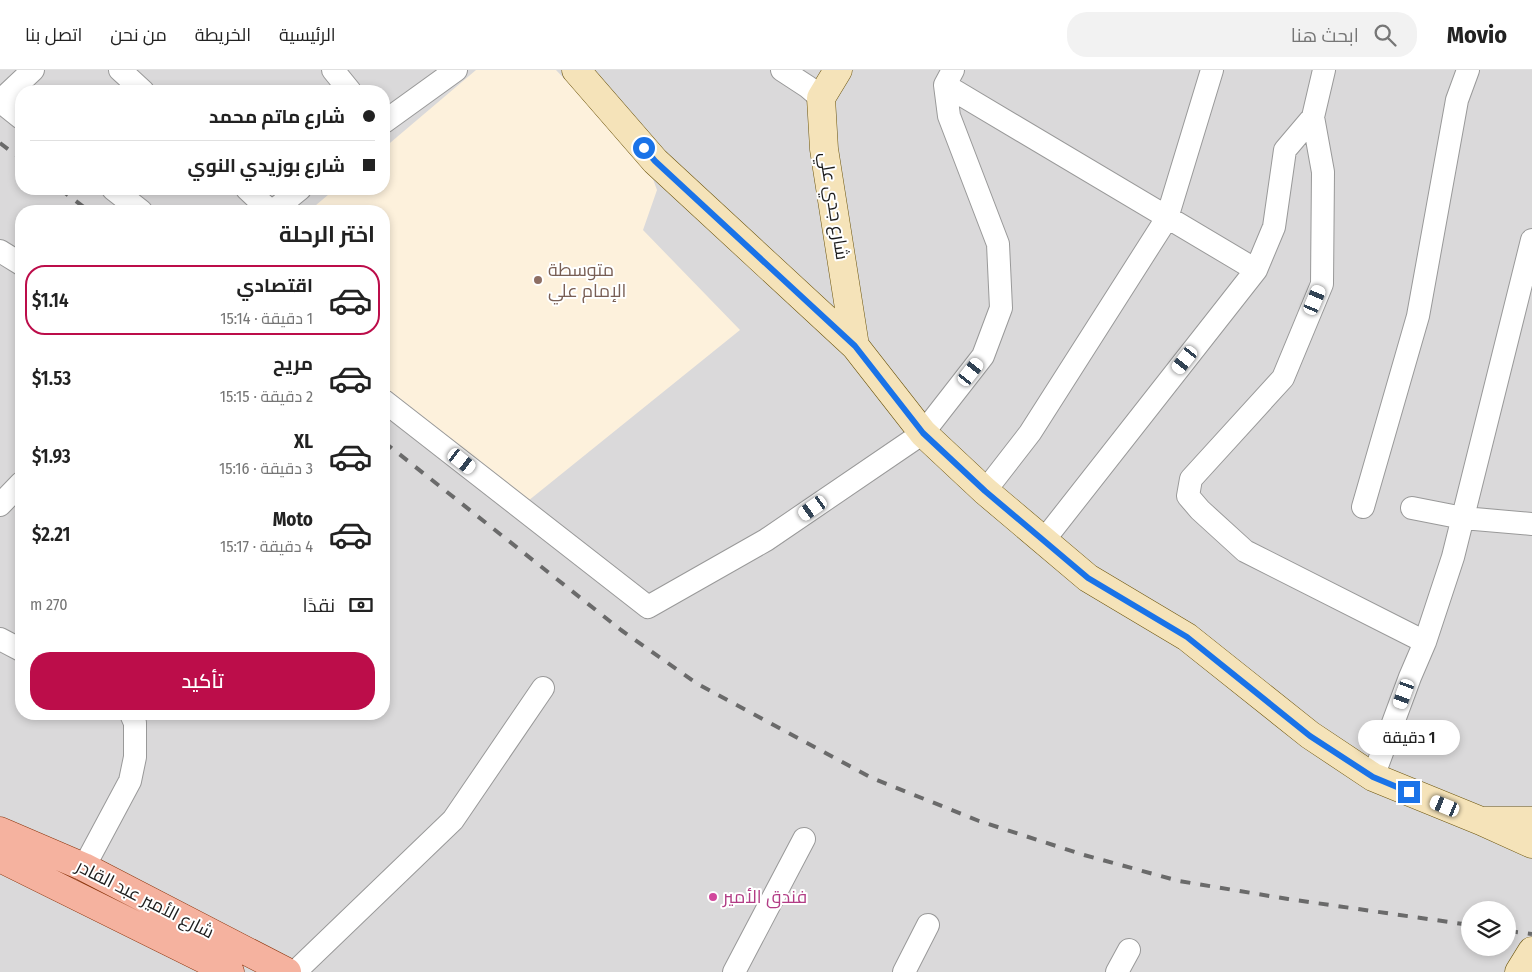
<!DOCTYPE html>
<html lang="ar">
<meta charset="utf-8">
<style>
:root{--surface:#fff;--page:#f2f2f2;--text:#222;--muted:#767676;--line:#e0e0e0;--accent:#bc0d4a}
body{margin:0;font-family:"Fira Sans Condensed",Cairo,sans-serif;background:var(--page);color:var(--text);direction:rtl;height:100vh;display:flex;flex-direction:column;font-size:19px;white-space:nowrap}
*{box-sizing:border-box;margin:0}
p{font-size:16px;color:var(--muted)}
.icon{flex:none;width:28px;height:28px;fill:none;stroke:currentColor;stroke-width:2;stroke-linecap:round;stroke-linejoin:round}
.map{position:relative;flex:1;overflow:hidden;direction:ltr}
.panel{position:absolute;left:15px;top:135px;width:375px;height:515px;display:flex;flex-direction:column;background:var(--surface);border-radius:20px;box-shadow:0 2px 8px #0003;direction:rtl}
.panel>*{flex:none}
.banner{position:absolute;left:15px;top:15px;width:375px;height:110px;border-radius:20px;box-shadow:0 2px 8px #0003;direction:rtl;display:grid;align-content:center;height:110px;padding:0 15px;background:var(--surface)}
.buttons{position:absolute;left:1461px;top:831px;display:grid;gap:10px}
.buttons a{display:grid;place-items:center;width:55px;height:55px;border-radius:50%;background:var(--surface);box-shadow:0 2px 8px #0003;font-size:25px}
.end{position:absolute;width:22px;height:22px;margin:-11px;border:6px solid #1a73e8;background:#fff;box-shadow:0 0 0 2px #fff}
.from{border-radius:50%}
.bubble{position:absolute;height:35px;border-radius:18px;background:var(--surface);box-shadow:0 2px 8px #0003;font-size:16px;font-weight:600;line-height:35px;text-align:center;direction:rtl}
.car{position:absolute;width:15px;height:30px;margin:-15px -8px;border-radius:6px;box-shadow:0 0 4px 1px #0007;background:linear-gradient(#fff 24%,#345 0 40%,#fff 0 76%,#345 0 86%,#fff 0)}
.banner b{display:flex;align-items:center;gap:18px;height:48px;font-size:19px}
.banner b+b{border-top:1px solid var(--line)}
.banner i{width:12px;height:12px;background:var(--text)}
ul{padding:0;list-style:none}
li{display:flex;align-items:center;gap:15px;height:70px;margin:0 10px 8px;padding:0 5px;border:2px solid transparent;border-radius:20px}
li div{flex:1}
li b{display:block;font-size:19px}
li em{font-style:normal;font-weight:600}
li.current{border-color:var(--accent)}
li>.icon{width:45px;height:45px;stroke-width:1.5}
h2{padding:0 15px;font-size:22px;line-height:60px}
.pay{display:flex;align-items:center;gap:12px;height:55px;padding:0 15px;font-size:19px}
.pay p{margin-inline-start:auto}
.cta{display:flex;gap:10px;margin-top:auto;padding:10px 15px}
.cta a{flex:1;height:58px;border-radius:20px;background:var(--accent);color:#fff;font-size:20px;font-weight:600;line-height:58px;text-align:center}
header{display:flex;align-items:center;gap:30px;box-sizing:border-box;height:70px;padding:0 25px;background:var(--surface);border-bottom:1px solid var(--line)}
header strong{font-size:24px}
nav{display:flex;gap:28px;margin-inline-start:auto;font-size:18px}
.search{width:350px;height:45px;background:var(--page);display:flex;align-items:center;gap:12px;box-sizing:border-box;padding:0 18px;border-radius:20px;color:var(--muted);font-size:19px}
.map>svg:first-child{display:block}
.residential{fill:#dad9da;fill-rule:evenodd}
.education{fill:#fdf1dc}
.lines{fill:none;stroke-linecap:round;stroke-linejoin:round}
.street-casing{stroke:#999;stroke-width:24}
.secondary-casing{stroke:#6b540c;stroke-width:29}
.primary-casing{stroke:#8b330a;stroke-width:29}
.street{stroke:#fff;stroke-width:22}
.secondary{stroke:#f5e3b9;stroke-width:28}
.primary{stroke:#f5b29f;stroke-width:28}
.rail{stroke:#6a6a6a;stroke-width:4;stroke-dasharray:10 10;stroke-linecap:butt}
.route{stroke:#1a73e8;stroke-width:6}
.education-dot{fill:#8d6e63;stroke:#fff;stroke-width:2}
.hotel-dot{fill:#d1479c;stroke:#fff;stroke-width:2}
.labels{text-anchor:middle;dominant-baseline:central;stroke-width:4;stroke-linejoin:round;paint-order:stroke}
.street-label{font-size:18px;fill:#1c1c1c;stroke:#fff}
.education-label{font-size:18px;fill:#785e54;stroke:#fff;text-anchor:start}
.hotel-label{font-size:18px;fill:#b23c85;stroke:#fff;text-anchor:start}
</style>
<header>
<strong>Movio</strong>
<div class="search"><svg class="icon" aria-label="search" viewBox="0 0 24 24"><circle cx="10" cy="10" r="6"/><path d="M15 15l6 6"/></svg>ابحث هنا</div>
<nav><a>الرئيسية</a><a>الخريطة</a><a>من نحن</a><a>اتصل بنا</a></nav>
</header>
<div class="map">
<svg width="1532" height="902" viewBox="0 0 1532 902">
<rect width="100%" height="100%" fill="#ede6e2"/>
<path class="residential" d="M0,0H1532V902H0ZM21,21H384V119H21ZM21,141H384V644H21ZM1470,840H1508V878H1470Z"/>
<path class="education" d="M476,0H556L649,98L657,120L643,160L740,260L523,435L384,319V141H309L335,119H384V78Z"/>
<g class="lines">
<defs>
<path id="street" d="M120,0L143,21
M333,0L350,21
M782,0L808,17L821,28
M1324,0L1313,47L1323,102L1322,214L1283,308L1191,409L1188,426L1200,440L1245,481L1425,572
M945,15L1256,200L1274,157L1285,80L1313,47
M0,31L33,0
M0,31L21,48
M384,52L456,0
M113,119L141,141
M247,119L270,141
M273,141L300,119
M0,181L21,194
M384,331L648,537L766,470L923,363L983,286L1001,238L998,174L949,46L945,15L953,0
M985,421L1030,363L1167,148L1212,0
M0,435L21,413
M1363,437L1418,246L1457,30L1468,0
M1412,438L1463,448L1532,454
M1044,470L1256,200
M0,569L21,580
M1373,707L1410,607L1425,572L1453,487L1532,170
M84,797L130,711L135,687V653L131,644
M295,902L453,750L543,618
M734,902L804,769
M904,902L928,855
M1117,902L1129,880"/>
<path id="secondary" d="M576,0L655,91L855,276L923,363L985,421L1088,508L1187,567L1310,665L1373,707L1481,751
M838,0L821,28L824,79L855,276
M1532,751H1481L1532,774
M1519,902L1532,881"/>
<path id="primary" d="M0,761L84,797L287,902
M0,788L230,902"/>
</defs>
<use href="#street" class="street-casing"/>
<use href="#secondary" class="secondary-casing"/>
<use href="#primary" class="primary-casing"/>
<use href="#street" class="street"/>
<use href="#secondary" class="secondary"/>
<use href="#primary" class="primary"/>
<path class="rail" d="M0,73L21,89
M60,119L89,141
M384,372L621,560L696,613L872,708L979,751L1084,785L1179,811L1288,829L1470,855
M1508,861L1532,864"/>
</g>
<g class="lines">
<path class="route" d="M644,78L655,91L855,276L923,363L985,421L1088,508L1187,567L1310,666L1373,707L1409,722"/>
</g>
<circle class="education-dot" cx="538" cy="210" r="5"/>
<circle class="hotel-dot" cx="713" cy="827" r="5"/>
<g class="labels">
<g class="street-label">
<text transform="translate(834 136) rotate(81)">شارع جدي علي</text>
<text transform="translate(145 829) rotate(27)">شارع الأمير عبد القادر</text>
</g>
<g class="education-label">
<text x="548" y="200">متوسطة<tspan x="548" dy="21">الإمام علي</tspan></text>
</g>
<g class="hotel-label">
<text x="723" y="827">فندق الأمير</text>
</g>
</g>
</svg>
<div class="buttons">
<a><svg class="icon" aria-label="layers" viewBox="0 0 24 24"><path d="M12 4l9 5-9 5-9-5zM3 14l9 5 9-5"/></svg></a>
</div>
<i class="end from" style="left:644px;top:78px"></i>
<i class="end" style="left:1409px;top:722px"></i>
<div class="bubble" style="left:1358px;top:650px;width:102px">1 دقيقة</div>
<i class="car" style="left:1315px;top:230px;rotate:23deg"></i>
<i class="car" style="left:1185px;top:290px;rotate:218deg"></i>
<i class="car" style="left:971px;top:302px;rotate:38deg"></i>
<i class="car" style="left:462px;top:391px;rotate:128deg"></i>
<i class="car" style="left:813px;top:438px;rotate:235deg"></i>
<i class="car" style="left:1404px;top:624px;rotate:200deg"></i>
<i class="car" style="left:1445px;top:736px;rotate:292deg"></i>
<div class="banner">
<b><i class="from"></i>شارع ماتم محمد</b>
<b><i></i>شارع بوزيدي النوي</b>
</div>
<section class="panel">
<h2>اختر الرحلة</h2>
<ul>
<li class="current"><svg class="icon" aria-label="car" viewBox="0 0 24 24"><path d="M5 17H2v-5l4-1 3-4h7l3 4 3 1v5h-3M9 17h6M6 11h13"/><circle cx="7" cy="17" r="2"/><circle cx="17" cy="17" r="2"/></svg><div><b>اقتصادي</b><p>1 دقيقة · 15:14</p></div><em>$1.14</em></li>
<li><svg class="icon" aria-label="car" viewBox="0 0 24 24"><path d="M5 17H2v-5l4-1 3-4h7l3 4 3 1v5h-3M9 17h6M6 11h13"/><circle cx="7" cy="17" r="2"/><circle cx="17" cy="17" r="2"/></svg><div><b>مريح</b><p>2 دقيقة · 15:15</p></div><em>$1.53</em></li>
<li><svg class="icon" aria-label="car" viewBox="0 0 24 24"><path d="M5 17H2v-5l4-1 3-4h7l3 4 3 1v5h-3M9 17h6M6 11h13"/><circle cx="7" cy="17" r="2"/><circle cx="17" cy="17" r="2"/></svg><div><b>XL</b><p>3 دقيقة · 15:16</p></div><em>$1.93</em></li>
<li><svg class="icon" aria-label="car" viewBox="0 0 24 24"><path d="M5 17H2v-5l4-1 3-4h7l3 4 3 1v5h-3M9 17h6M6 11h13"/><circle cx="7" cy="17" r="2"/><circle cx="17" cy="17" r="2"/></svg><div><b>Moto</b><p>4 دقيقة · 15:17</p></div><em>$2.21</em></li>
</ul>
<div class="pay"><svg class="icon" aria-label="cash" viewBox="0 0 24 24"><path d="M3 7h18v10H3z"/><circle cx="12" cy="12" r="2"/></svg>نقدًا<p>270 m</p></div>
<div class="cta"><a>تأكيد</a></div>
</section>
</div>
